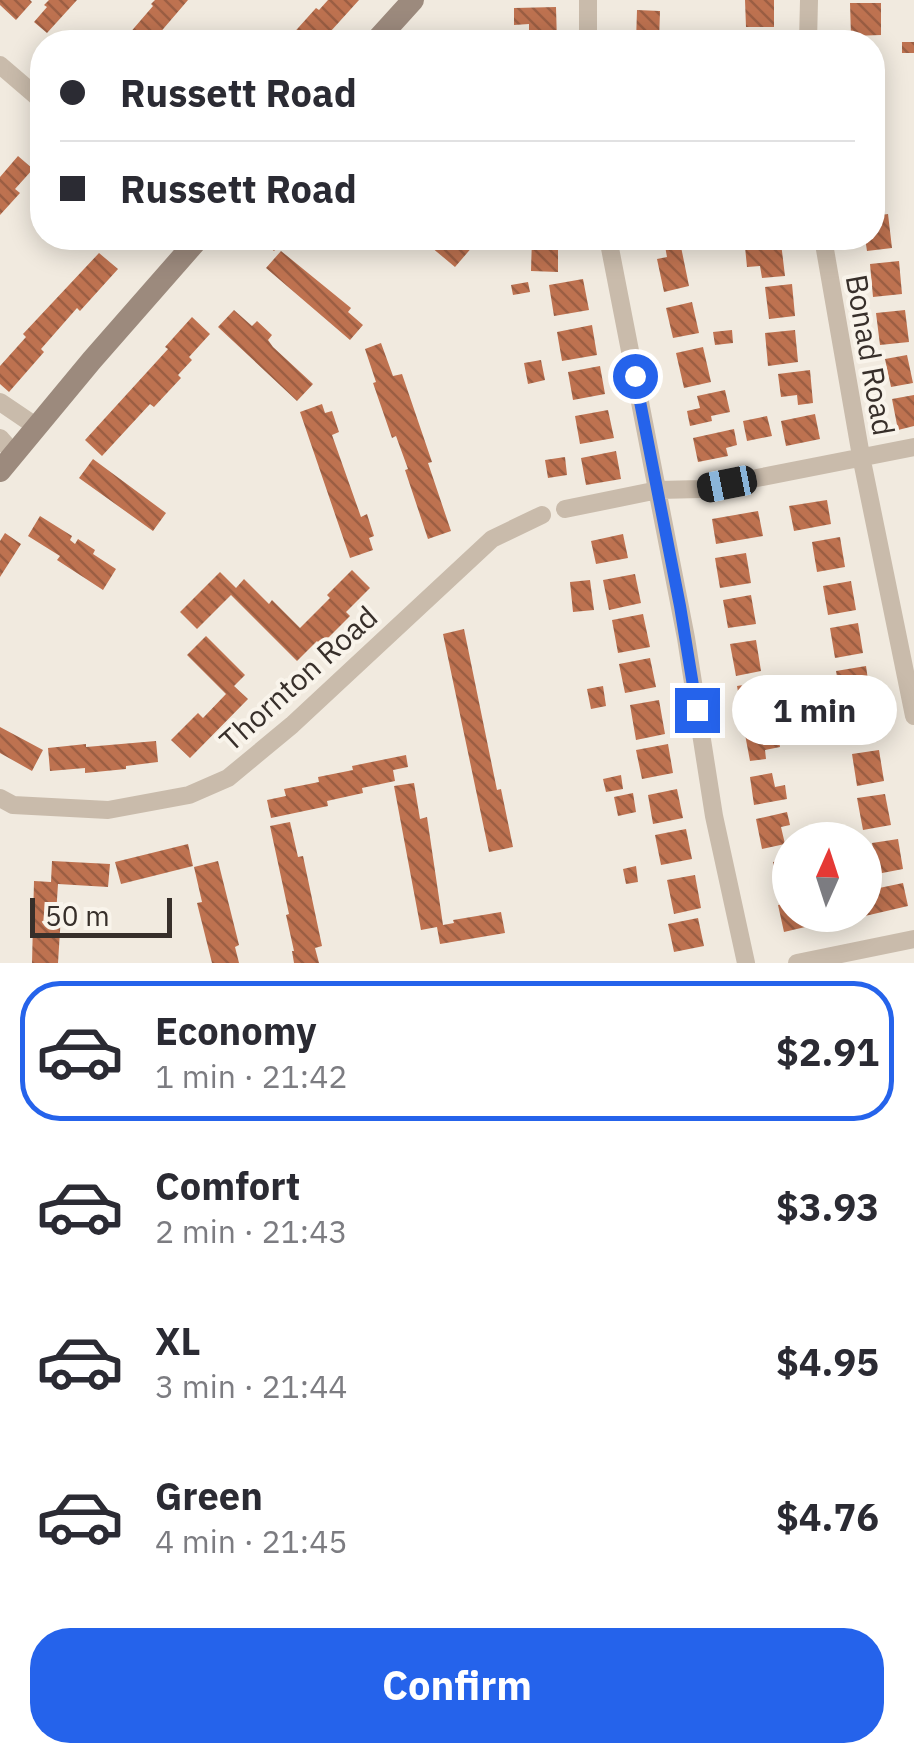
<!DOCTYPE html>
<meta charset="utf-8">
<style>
:root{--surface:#fff;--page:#f2f2f3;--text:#2b2b33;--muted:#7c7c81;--line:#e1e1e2;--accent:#2563eb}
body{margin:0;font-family:"IBM Plex Sans",sans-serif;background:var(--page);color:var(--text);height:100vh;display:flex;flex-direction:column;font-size:38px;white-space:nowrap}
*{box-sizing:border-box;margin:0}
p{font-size:32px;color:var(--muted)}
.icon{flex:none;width:55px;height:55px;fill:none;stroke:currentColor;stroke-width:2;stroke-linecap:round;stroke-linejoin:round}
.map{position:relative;height:963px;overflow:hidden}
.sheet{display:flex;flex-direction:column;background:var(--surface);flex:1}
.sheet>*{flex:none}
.guide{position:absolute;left:30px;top:30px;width:855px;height:220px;border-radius:40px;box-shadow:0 5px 25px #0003;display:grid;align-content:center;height:220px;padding:0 30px;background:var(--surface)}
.needle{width:65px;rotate:3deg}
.controls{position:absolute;left:772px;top:822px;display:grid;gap:20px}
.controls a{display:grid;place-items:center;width:110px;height:110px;border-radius:50%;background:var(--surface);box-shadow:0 5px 25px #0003;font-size:50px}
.scale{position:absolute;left:30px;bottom:25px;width:142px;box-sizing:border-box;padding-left:10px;border:5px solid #372f2a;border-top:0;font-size:28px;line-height:35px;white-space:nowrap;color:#372f2a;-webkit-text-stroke:8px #f9f4eb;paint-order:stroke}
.end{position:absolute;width:45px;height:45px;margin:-22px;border:12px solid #2563eb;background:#fff;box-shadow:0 0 0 5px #fff}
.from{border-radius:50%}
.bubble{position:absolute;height:70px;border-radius:35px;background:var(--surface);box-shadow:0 5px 25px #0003;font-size:32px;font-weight:700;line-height:70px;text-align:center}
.car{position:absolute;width:30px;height:60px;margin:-30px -15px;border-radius:12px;box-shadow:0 0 8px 2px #0007;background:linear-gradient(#222 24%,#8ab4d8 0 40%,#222 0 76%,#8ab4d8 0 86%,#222 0)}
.guide b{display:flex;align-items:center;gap:35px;height:95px;font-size:38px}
.guide b+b{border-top:2px solid var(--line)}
.guide i{width:25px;height:25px;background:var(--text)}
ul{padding:18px 0 0;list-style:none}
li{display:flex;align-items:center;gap:30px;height:140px;margin:0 20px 15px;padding:0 10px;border:5px solid transparent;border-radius:40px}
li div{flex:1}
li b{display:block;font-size:38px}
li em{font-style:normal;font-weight:700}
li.selected{border-color:var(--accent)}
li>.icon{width:90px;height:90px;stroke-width:1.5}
.primary-button{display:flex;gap:20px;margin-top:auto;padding:20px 30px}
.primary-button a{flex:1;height:115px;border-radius:40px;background:var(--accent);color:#fff;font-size:40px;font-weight:700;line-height:115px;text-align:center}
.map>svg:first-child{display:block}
.building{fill:url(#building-back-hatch)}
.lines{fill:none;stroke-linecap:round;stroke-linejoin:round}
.street{stroke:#c9bbab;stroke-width:18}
.secondary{stroke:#9c8a7d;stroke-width:22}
.route{stroke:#2563eb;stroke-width:12}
.labels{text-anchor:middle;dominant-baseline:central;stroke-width:8;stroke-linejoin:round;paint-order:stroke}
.street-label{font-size:30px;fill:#372f2a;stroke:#f9f4eb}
</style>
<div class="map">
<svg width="914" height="963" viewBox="0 0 914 963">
<defs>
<pattern id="building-back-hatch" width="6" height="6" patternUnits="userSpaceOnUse" patternTransform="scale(2.5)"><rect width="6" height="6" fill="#be7250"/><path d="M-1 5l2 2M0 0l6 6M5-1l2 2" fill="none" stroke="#9b5e43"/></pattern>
</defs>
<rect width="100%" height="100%" fill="#f1eadf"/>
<path class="building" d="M0,0H30L32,2L16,20L0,5Z
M49,0H77L47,33L34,22L47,7L44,5Z
M155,0H188L152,42H122L153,6L151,4Z
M328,0H359L321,42H290L293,39L290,37L316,8L319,10Z
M745,0H774V27H746Z
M850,3H881V35L851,36Z
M556,7L557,42H529V24L514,25V8Z
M637,10L660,11L659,42H636Z
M902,42H914V53H902Z
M872,59H881V91H872Z
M881,106V139H872V107Z
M18,156L33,169L15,189L20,193L0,215V177Z
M872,158H880L883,184L872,185Z
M888,214L892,248L867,251L865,238H872V216Z
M259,238H286L274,251Z
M439,238H480L455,267L431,247Z
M532,238H574V246H558V272L531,271Z
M680,242L689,286L664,292L657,259L667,257L665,246Z
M781,243L785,276L762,278L760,266L747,267L745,247Z
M281,251L351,308L348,312L363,325L350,340L266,268Z
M99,253L118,269L80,311L77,308L41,349L44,352L9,392L0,384V366L26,337L23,334Z
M899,261L902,294L873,297L870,264Z
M583,279L589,310L554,316L549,285Z
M528,282L530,292L513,295L511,285Z
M792,284L795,316L769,319L765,287Z
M692,302L699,333L673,338L666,308Z
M234,310L252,326L257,321L272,335L268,340L273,347L313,384L297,401L218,327Z
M905,310L909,342L880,345L876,313Z
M192,317L210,334L189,357L192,360L178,375L181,378L154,407L150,404L102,456L85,440L168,349L165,347Z
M592,325L597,355L562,361L557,332Z
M732,330L733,343L715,345L713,332Z
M795,330L798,362L768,366L765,333Z
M381,343L393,376L402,374L432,462L428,463L451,531L428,539L405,470L408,469L396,436L392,438L373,383L376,382L365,349Z
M703,347L711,382L684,388L676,353Z
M907,355L913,383L891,387L885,359Z
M541,360L545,380L528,384L524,363Z
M600,366L605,394L573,400L568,372Z
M810,370L813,403L798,405L797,395L781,397L778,374Z
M725,390L730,412L711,416L712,421L690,426L687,411L700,408L697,396Z
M914,395V426L898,430L892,399Z
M322,404L325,413L332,411L339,432L332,435L361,517L367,514L374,536L369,538L373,550L350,558L300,412Z
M608,410L614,438L580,444L575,416Z
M815,414L820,439L786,446L781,421Z
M767,416L772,436L747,441L743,421Z
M734,429L737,445L726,448L728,456L698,462L693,438Z
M616,451L621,479L586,485L581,458Z
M565,457L567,475L548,478L545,460Z
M93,459L166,513L153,531L79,478Z
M827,500L831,524L794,531L789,506Z
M758,511L763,536L716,544L712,519Z
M40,516L72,536L70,540L75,544L78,539L95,550L93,554L116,569L103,590L57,560L60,556L28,536Z
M5,533L21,544L0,577V541Z
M623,534L628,558L596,564L591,541Z
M840,537L845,567L817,572L812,542Z
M746,553L751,583L720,588L715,558Z
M352,570L370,588L346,612L350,616L321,645L317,641L297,661L231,595L197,629L180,612L220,572L236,588L244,579L269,604L272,600L300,628L330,598L327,595Z
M635,574L641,603L609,610L603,580Z
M590,580L594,610L573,612L570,582Z
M851,581L856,610L828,615L823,586Z
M751,595L756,624L728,628L723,600Z
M643,614L650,647L618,653L612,620Z
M858,623L863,653L835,658L830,628Z
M464,629L497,790L501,789L513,847L489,852L443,634Z
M206,636L245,675L234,686L248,699L190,758L171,740L198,713L203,718L226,694L187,655Z
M756,640L761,671L736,676L730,644Z
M650,658L656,687L625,693L619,664Z
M866,666L870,694L841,699L836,671Z
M761,682L764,698L772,697L775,710L766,711L767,716L743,720L737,686Z
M603,686L606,706L591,709L587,689Z
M659,700L665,734L636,740L630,705Z
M873,707L878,741L852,745L846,712Z
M825,711L827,723L811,726L809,714Z
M776,723L780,747L765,750L766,759L750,761L744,729Z
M0,727L43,750L32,771L0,753Z
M156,741L158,762L126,766V769L85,773V768L50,771L48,748L86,744V747Z
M668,744L673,773L642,779L636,750Z
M879,750L884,781L857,786L852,754Z
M406,755L408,767L393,770L395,781L362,788L363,793L327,801L328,806L271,818L267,800L286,796L284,789L319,782L318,777L353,770L352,766Z
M772,773L775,787L785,785L787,799L754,805L750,777Z
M621,775L623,789L606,792L603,779Z
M414,783L420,819L427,817L443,925L454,923L453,920L501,912L505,933L440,944L437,927L421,930L394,786Z
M677,789L683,818L653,824L648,795Z
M633,793L636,812L618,816L614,797Z
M885,794L891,825L863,830L857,798Z
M787,812L790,825L781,827L785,844L762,849L756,819Z
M290,822L298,857L303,856L322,946L315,948L319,963H294L292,951H294L286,915L289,914L270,826Z
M686,829L692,859L661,865L655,835Z
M898,839L903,869L877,874L872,843Z
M188,844L193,866L121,884L115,862Z
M790,858V886L778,889L773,862Z
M52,861L110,864L108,887L58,884L56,915H61L58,963H32L34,881L51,882Z
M218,861L239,945L235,947L239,963H212L197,903L202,902L194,867Z
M636,866L638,882L626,884L623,869Z
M695,875L701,908L674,914L667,880Z
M903,883L908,906L865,916V891Z
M790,902V915H816L818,924L784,932L778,905Z
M698,918L704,946L674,952L668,924Z"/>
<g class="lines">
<path class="street" d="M588,42V0
M808,42L809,0
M0,65L42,101
M608,238L686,638L714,816L746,963
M823,238L861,456L914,716
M0,402L37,427
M0,438L14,454
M565,509L658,490L701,489L914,447
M0,798L13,805L108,810L189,795L228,778L292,725L492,539L542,515
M797,963L914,939"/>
<path class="secondary" d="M375,42L413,0
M0,471L92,360L199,238"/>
</g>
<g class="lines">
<path class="route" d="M635,376L680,606L697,710"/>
</g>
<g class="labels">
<g class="street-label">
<text transform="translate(871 355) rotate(80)">Bonad Road</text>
<text transform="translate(298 678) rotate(-42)">Thornton Road</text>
</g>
</g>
</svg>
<div class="controls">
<a><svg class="needle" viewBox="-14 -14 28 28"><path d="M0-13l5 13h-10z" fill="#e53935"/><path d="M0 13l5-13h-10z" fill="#7c7c81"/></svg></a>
</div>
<div class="scale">50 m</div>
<i class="end from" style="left:635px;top:376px"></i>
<i class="end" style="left:697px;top:710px"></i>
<div class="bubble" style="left:732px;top:675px;width:165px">1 min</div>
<i class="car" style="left:727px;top:484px;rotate:259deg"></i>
<div class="guide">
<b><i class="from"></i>Russett Road</b>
<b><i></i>Russett Road</b>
</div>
</div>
<section class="sheet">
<ul>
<li class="selected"><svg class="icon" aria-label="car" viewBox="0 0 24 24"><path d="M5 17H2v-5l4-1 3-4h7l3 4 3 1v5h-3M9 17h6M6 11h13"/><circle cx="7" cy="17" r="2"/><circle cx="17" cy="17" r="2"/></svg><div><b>Economy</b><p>1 min · 21:42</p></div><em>$2.91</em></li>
<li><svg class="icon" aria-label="car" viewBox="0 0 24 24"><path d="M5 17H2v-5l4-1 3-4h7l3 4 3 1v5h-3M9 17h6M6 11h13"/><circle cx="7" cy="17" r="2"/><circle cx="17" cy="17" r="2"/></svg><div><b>Comfort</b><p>2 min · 21:43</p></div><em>$3.93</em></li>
<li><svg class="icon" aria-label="car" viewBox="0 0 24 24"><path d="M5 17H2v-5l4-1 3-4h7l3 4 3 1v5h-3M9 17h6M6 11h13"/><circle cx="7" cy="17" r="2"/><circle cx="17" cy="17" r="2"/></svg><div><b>XL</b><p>3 min · 21:44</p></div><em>$4.95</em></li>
<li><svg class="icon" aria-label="car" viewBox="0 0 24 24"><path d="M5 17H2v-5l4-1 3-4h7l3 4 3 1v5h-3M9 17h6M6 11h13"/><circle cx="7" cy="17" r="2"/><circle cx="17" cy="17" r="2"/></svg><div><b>Green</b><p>4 min · 21:45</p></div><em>$4.76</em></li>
</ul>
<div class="primary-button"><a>Confirm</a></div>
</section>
